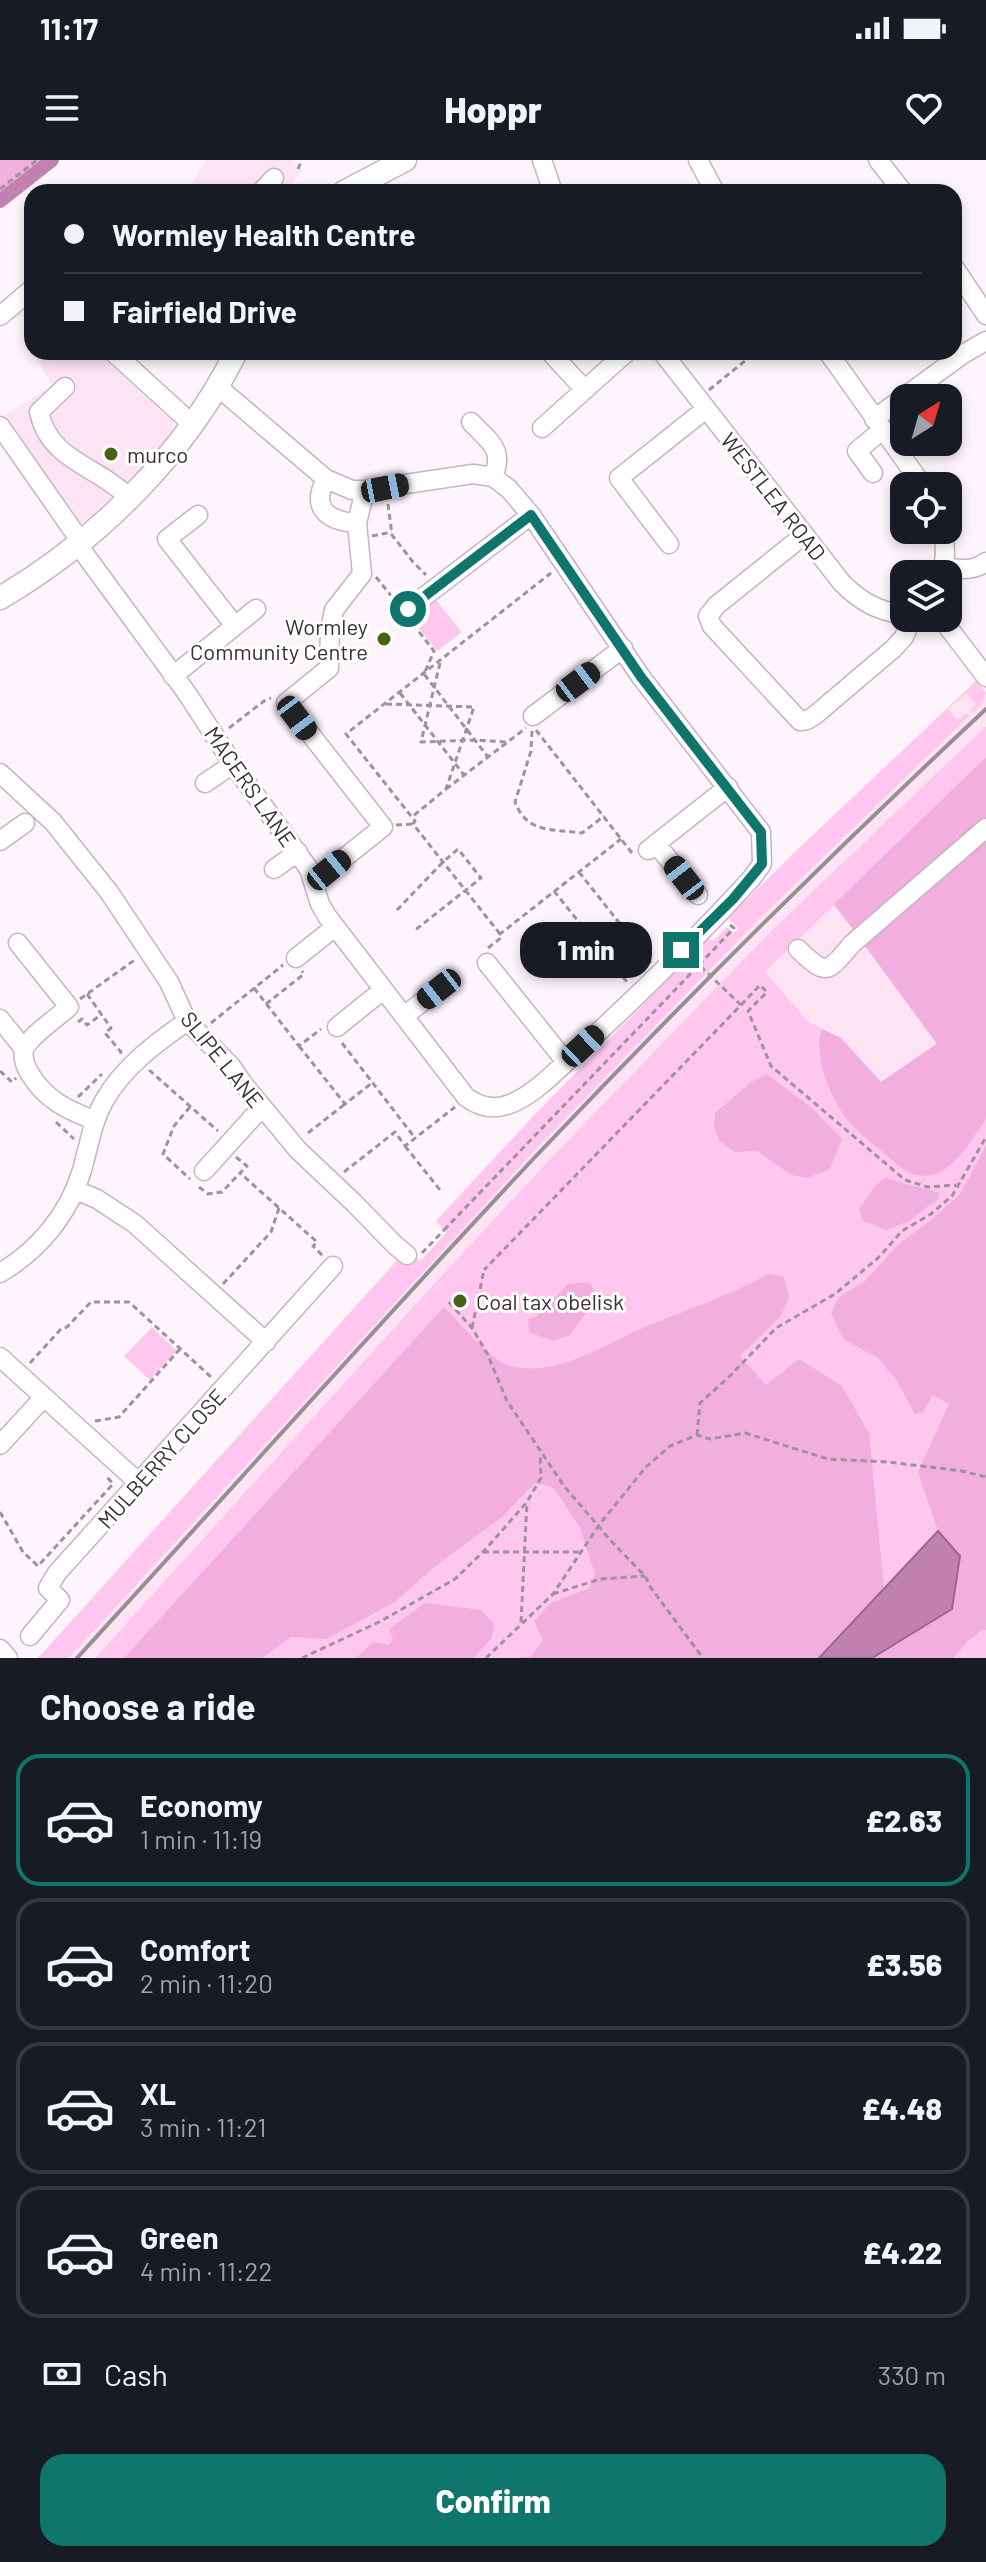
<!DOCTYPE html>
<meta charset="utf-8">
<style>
:root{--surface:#171b24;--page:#242831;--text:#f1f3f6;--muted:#9ea1a6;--line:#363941;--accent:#0f766e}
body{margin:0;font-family:Barlow,sans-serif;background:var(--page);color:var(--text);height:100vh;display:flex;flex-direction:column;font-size:30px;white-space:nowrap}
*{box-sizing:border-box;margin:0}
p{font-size:26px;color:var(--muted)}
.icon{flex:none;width:44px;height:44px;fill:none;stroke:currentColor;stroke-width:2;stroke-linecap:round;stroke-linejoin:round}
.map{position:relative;height:1498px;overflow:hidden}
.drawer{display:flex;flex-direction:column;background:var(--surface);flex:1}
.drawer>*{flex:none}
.guide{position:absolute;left:24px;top:24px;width:938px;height:176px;border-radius:24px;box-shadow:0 4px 12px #0003;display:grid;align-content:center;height:176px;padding:0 40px;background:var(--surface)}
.needle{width:52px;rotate:37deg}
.controls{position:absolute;left:890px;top:224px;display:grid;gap:16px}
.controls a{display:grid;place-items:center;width:72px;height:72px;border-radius:16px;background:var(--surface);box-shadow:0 4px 12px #0003;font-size:40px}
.end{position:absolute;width:36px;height:36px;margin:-18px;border:10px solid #0f766e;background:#fff;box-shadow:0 0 0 4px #fff}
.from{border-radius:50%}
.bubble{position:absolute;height:56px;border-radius:24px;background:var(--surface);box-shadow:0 4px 12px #0003;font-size:26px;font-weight:800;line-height:56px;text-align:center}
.car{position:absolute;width:24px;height:48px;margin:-24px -12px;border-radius:10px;box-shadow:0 0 6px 2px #0007;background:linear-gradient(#222 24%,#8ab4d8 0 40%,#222 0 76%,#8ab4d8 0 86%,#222 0)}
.guide b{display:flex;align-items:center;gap:28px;height:76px;font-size:30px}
.guide b+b{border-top:2px solid var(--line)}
.guide i{width:20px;height:20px;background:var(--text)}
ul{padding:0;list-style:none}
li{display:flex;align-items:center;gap:24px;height:132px;margin:0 16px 12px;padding:0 24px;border:4px solid var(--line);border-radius:24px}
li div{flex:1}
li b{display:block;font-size:30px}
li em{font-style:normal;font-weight:800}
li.on{border-color:var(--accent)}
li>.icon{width:72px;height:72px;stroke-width:1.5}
h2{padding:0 40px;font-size:36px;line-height:96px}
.pay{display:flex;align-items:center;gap:20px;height:88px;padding:0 40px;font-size:30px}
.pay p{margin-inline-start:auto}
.cta{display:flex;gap:16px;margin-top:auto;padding:16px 40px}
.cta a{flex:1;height:92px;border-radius:24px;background:var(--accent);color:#fff;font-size:32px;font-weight:800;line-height:92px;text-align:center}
.status{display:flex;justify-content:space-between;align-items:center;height:56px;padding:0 40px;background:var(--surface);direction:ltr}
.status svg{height:22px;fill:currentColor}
header{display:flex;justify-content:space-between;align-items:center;height:104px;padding:0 40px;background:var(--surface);font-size:36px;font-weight:800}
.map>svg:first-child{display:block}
.built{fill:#fde4f5}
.green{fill:#ffc7ee;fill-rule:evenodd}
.forest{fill:#f2aede}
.water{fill:#c282b1;stroke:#99698c;stroke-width:2}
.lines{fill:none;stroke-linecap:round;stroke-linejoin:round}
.canal{stroke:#c282b1;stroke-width:14}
.minor-casing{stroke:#c9b2c2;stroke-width:21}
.major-casing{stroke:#c9b2c2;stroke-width:25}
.path{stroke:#9d939a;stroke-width:3;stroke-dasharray:6 4;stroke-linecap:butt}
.minor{stroke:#fff;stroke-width:18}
.major{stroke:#fff;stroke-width:22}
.rail{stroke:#988e95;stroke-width:4}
.path-bridge{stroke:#9d939a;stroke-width:3;stroke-dasharray:6 4;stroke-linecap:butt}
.route{stroke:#0f766e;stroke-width:10}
.poi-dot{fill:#476213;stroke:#fff;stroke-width:3}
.labels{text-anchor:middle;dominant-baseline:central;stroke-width:6;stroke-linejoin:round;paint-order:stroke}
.poi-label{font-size:22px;fill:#382f35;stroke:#fff;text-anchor:start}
.street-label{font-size:22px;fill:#382f35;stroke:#fff}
</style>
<div class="status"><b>11:17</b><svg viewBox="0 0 49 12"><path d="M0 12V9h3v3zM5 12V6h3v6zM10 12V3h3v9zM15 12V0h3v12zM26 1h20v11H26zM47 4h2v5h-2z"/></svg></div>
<header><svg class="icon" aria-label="menu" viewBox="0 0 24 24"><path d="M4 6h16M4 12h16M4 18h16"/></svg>Hoppr<svg class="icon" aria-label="heart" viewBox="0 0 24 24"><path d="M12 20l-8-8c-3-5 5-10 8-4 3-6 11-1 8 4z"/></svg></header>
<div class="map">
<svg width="986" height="1498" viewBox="0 0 986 1498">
<rect width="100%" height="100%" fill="#fef4fb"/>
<path class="built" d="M207,0H293L302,9L287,32H186Z
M36,192H97L173,262L171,273L142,308L125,327L80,365L3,256L52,226L34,193Z
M966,532L976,544L986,538V566L770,772L550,999L432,1126L95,1498H69L537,988L758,760L958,560L948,549Z
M834,744L937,884L881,923L809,862L765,812Z"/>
<path class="green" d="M436,440L462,472L437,491L412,459Z
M976,521L986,532L984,541L973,553L970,550L976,544L966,533L948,549L958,560L966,553L969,556L758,760L537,988L69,1498H38L399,1098L410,1092L420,1101L446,1073L436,1061L536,953L709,778L713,781L727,767L734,773L738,768L728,758L798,689Z
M986,566V1498H95L432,1126L550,999L770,772ZM834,745L860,777L937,883L881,922L841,878L809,862L765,812Z
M152,1167L177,1191L150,1220L124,1196Z"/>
<path class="forest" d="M0,0H41L0,33Z
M986,597V959C973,977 955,1011 931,1015C910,1019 898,1005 884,993C873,984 861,975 851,964C832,943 812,896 822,869L841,878L881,922L937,884L834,744Z
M767,914L813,949L842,979L830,1009L808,1018L791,1015L757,991L735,992L719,981L714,965L715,953L751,922Z
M986,986V1470H982L968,1481L953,1498H872L952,1448L960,1396L938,1371L918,1312L949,1244L933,1235L923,1252L915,1254L897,1221L878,1198L843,1179L831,1153L839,1137L864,1122L899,1084L930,1061L960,1034Z
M886,1017C903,1026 921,1026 940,1033L938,1039L909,1061L886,1070L862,1060L859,1049L875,1026Z
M768,1114L784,1117L789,1137L781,1156L740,1196L766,1225L799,1199L842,1226L869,1273L884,1428L819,1498H513L530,1497L543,1480L534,1461L551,1443L589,1428L595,1414L580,1368L554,1328L535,1323L502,1357L434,1407L395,1442L326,1479L291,1477L262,1498H124L444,1147C458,1161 490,1199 507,1205C552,1220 606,1184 645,1167C686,1150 729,1136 768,1114Z
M590,1122L597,1138L570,1175L553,1181L529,1172L528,1159L537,1156L568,1124Z
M425,1443L481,1450L494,1464L492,1478L474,1498H356L373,1482L389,1485L393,1478L389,1469Z"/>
<path class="water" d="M938,1371L960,1396L952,1449L872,1498H819Z"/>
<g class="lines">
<path class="canal" d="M0,41L52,0"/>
<defs>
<path id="minor" d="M542,0L553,32
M698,0L715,32
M878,0L903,32
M261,32L274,18
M954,107L986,155
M0,156L32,129
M113,192L192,264
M550,192L585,230
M662,192L842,423C861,442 878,451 904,455
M828,192L923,326
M65,227L39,252C50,302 97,305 128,337
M874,259L963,194L986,181
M471,262C489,282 505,288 493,317
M0,266L81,382
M542,268L627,192
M873,313L857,291L882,270
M326,319C310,349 328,361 357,363L365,330
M198,355L167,379L235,466
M804,375L717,445L708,456L712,466L800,561L807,560L814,556L893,489L904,477L912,458
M669,384L619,318L706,249
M78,385L186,532L233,604L309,709L320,744L327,756L466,937C478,946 492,950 507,945C533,937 560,907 580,889C639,835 697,778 751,719L762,704L761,672L641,517L531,355L509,329L493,317L473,314L365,330H352L326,319L218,227
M944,407C960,409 972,412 986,402
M942,414L945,395L944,370
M408,449L531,355
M941,458L986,517
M173,516L256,449
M533,556L623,488
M0,613L53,662L109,732L169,822L187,861L231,906L244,925L298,990L354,1043L395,1085L407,1095
M205,623L233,604
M0,681L25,663
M656,684L698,735
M648,690L728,627
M274,709L298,692
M312,719L329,710L383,667L286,543L329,508L330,469L334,450L362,414L357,363
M18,783L69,847C58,857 28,877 24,890C22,899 26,907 30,914C46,940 67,950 94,960
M798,789C827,817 827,813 852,784L986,668
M296,798L335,767
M487,803L566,902
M404,856L439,829
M0,859L24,889
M337,867L383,830
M204,1011L262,947
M76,1030L97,1039L135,1064L266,1182
M0,1113C39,1090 69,1054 82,1010C89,986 92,963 104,941C124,906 155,884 187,861
M0,1197L139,1323
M0,1285L44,1237
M30,1476L60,1440L48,1428L57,1413L333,1106
M0,1489L8,1498"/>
<path id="major" d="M344,32L405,0
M0,438C97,381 186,294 236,192"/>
</defs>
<use href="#minor" class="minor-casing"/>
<use href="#major" class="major-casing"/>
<path class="path" d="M298,9L302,0
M0,29L37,0
M709,230L756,192
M388,344L392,375L413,402L426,415
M372,376L392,372
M376,417L396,442
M413,464L434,491L424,514L488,597
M440,503L421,582L475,580L507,582
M400,533L464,615
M386,544L474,547L446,629L412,657
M229,568L264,541L271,538
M536,570L632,693
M532,571L531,591L515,642C527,674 554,669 582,673L604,656
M446,629L526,568
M396,665L413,664
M579,712L651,803
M554,731L627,822
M397,750L443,702L458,689L481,718L414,771
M500,774L413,664L415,661L346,574L551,413
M594,782L618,761
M488,788L502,777L500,774L621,679
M699,805L734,768L730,765
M254,828L299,886L321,869
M87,834L111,868L105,873L121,892L120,894
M80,839L136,799
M266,844L304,814L302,811
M741,845L760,825L767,832L748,851L771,906L905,1020L928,1027L956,1025
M78,862L82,859L87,865L102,854
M211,863L283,805
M342,883L415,978
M299,886L345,944L372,923
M149,910L218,971
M0,911L12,922L16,918
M78,937L102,914
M190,947L174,966L163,994L190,1019
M56,962L74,979
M308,973L345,944
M405,986L440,1030
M236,997L247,1006L240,1013L317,1082L313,1086L323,1096
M344,1012L395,972L405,986L455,947
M199,1027L208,1034L222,1032L240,1013
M422,1093L444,1070
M223,1124L271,1072L279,1048
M449,1142L472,1168L487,1193L507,1241L564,1326L612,1382L645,1416L651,1428L703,1498
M472,1168L484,1110
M30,1203L61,1169L67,1167L91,1142H129L211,1217
M95,1261L119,1257L180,1189
M697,1275L700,1243L730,1216L776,1168L835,1134L878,1098L902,1071L931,1054L952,1036L986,977
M0,1352L23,1392L38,1406L113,1324L107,1317
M483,1392H580
M553,1434L600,1419L645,1416
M521,1462L527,1342
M302,1498L381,1461L455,1419L483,1392L527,1342L541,1318L540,1294
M486,1498L553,1434L599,1365L645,1308L670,1286L697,1275L710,1279L745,1273L828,1299L889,1302L962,1311L986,1317"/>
<use href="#minor" class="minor"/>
<use href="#major" class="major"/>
<path class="rail" d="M77,1498C230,1331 381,1161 536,996C682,842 832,693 986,549"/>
<path class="path-bridge" d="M444,1070L699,805L741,845L484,1110"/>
</g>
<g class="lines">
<path class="route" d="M408,449L531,355L641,517L761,672L762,704L733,739L681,790"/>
</g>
<g class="poi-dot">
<circle cx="111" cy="294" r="8"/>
<circle cx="384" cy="479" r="8"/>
<circle cx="460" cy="1141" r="8"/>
</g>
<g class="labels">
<g class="poi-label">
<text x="127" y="294">murco</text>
<text x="368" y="466" text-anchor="end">Wormley<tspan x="368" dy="25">Community Centre</tspan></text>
<text x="476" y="1141">Coal tax obelisk</text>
</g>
<g class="street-label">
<text transform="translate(774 336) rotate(52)">WESTLEA ROAD</text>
<text transform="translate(251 626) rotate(55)">MACERS LANE</text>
<text transform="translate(223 899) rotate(51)">SLIPE LANE</text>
<text transform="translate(161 1298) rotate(-48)">MULBERRY CLOSE</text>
</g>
</g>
</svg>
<div class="controls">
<a><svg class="needle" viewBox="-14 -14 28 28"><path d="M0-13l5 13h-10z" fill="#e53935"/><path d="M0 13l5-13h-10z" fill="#9ea1a6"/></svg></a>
<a><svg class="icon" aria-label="locate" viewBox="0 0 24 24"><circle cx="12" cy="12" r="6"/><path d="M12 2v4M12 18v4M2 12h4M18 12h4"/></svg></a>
<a><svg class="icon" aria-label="layers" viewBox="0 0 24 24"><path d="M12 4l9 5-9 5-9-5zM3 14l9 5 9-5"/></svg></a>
</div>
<i class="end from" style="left:408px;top:449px"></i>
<i class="end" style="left:681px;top:790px"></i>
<div class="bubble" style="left:520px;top:762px;width:132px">1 min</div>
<i class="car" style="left:385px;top:328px;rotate:79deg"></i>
<i class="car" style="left:578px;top:522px;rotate:53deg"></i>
<i class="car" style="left:297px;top:558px;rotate:143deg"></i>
<i class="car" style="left:329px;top:710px;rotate:51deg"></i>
<i class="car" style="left:684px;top:718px;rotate:322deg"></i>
<i class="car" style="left:439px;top:829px;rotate:232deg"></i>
<i class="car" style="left:583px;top:886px;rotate:47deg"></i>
<div class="guide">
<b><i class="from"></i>Wormley Health Centre</b>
<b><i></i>Fairfield Drive</b>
</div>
</div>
<section class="drawer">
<h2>Choose a ride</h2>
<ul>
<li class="on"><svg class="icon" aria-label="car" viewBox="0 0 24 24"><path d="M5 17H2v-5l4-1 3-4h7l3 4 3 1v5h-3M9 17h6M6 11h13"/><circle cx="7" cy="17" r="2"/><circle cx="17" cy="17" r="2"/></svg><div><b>Economy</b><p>1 min · 11:19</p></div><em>£2.63</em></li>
<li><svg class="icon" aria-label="car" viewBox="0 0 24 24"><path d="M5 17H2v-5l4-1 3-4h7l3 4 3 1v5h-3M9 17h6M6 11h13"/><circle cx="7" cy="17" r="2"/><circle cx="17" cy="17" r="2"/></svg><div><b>Comfort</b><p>2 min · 11:20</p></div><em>£3.56</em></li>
<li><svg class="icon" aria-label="car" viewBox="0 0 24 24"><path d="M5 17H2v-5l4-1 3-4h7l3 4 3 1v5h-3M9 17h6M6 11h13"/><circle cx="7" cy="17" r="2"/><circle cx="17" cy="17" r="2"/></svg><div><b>XL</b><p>3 min · 11:21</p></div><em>£4.48</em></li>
<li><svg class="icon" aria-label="car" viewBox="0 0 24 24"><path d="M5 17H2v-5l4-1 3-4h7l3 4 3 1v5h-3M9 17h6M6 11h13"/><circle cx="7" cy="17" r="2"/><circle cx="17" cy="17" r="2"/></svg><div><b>Green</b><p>4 min · 11:22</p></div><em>£4.22</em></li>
</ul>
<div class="pay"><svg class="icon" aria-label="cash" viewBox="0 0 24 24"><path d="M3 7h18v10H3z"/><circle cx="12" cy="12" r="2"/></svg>Cash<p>330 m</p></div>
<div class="cta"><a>Confirm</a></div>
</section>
